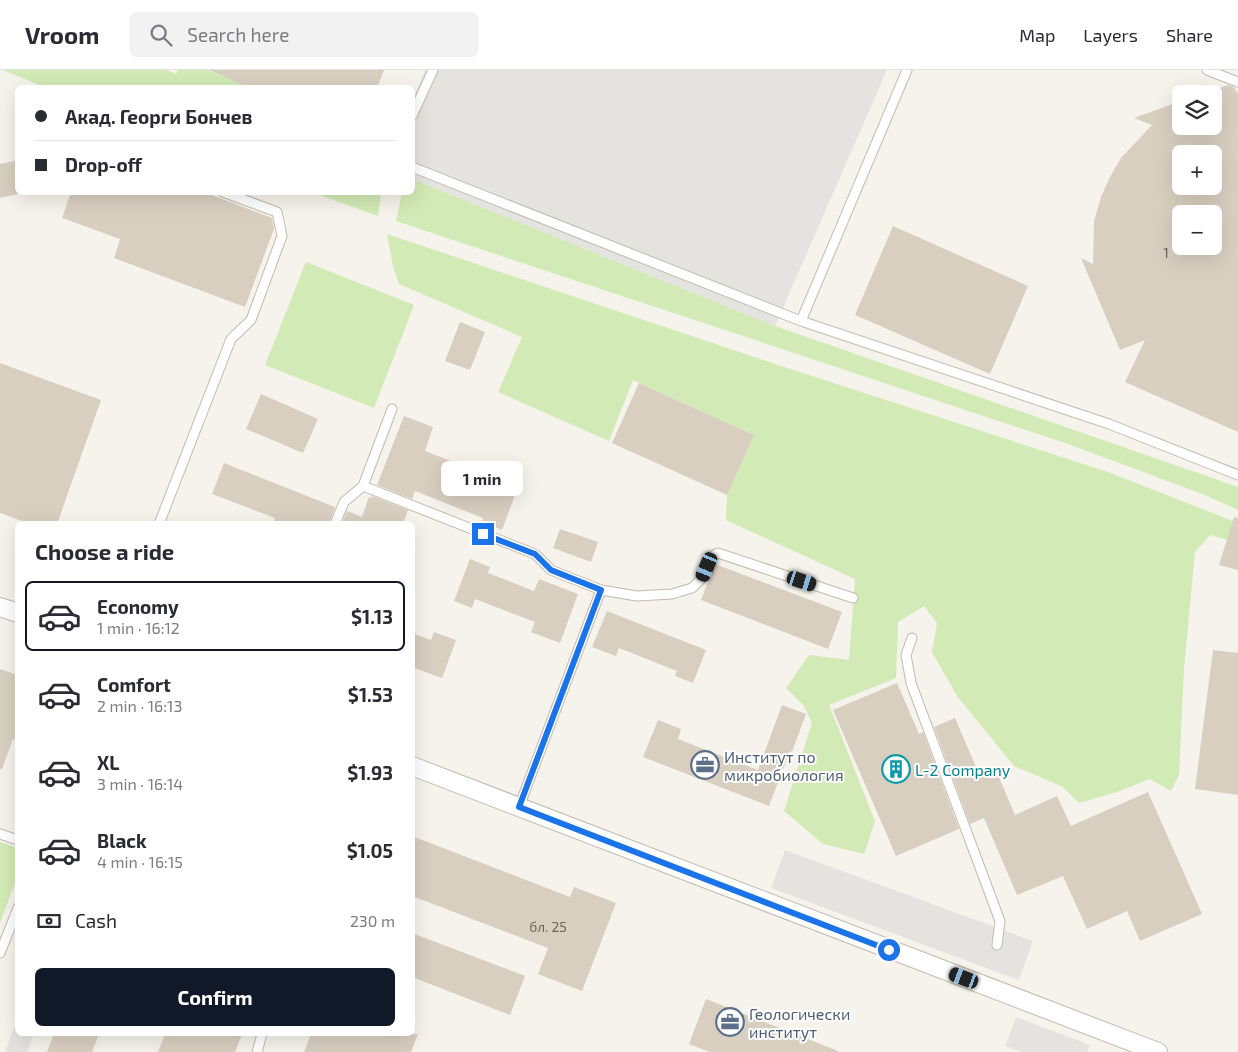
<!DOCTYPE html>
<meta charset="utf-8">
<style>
:root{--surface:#fff;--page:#f2f2f3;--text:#2b2b33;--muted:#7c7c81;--line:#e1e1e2;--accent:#111827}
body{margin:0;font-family:"Exo 2",sans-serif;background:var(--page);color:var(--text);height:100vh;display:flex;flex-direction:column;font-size:19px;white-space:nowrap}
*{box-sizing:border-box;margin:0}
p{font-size:16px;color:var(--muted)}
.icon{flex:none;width:28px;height:28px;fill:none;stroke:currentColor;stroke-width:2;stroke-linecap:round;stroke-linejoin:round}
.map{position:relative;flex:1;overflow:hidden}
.panel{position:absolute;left:15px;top:451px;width:400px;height:515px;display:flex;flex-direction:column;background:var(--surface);border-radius:8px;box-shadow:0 5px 20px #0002}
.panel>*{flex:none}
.top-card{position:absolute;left:15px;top:15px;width:400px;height:110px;border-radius:8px;box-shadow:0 5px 20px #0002;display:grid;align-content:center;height:110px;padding:0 20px;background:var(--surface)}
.tools{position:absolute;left:1172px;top:15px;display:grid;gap:10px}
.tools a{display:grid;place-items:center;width:50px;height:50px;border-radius:8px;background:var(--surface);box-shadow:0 5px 20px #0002;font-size:25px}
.end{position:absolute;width:22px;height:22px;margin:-11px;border:6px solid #1a73e8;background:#fff;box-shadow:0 0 0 2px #fff}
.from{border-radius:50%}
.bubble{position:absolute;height:35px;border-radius:8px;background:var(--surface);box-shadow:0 5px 20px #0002;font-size:16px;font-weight:700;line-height:35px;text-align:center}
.car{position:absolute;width:15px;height:30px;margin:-15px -8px;border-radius:6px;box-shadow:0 0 4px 1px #0007;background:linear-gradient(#222 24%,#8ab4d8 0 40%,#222 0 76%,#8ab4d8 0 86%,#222 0)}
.top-card b{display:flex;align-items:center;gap:18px;height:48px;font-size:19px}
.top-card b+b{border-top:1px solid var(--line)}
.top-card i{width:12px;height:12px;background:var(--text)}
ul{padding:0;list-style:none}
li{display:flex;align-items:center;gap:15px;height:70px;margin:0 10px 8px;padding:0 10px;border:2px solid transparent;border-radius:8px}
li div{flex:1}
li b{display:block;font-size:19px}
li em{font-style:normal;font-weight:700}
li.current{border-color:var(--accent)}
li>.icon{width:45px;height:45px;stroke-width:1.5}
h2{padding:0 20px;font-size:22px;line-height:60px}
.pay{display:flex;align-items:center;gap:12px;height:55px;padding:0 20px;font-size:19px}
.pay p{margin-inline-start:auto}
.cta{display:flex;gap:10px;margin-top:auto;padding:10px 20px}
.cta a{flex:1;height:58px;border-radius:8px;background:var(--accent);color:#fff;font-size:20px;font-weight:700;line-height:58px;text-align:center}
header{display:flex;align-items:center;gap:30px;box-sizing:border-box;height:70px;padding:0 25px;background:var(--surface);border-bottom:1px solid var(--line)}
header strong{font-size:24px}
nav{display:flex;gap:28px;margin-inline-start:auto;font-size:18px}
.search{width:350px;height:45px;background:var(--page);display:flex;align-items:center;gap:12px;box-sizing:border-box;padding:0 18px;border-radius:8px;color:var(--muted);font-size:19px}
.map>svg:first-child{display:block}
.green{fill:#d2eab5}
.parking{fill:#e5e3e0}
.building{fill:#d8cfc1;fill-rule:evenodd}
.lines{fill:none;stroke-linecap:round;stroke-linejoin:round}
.lane-casing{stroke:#c2bbae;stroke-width:11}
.street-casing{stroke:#c2bbae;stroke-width:20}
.lane{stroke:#fff;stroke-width:9}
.street{stroke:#fff;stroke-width:18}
.route{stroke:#1a73e8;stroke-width:6}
.labels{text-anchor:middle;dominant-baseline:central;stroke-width:4;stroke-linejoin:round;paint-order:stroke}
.number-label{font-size:14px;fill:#6e675b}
.service-label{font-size:16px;fill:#4e5e75;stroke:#fff;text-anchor:start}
.culture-label{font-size:16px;fill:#0d838f;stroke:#fff;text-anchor:start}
</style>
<header>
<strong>Vroom</strong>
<div class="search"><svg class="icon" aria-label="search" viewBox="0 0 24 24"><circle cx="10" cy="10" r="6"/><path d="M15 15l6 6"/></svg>Search here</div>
<nav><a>Map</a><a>Layers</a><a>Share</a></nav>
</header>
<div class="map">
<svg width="1238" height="982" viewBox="0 0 1238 982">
<rect width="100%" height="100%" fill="#f6f3ec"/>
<path class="green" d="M3,0H166L176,4L178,0H207L250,17H44Z
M413,109L775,256L1238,417V440L1205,425L1068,374L396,151L402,123L412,122Z
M314,123H381L378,146Z
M387,164L772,293L1108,402L1238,453V473L1210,465L1195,482L1184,599L1179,705L1171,721L1150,709L1117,722L1079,733L1063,717L1014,696L957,626L932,582L937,553L924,536L898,552L896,608L829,635L875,751L864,784L823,774L784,741L812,653L804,636L786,618L809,585L849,590L855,509L726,450L727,425L754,365L633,310L609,371L498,322L522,267L399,214L393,196Z
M306,192L414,235L374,338L265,295Z
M0,772L18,778L17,807L0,853Z"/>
<path class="parking" d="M425,0H887L775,256L413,109V29Z
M785,780L1033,871L1019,910L771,818Z
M1016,947L1090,975L1087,982H1022L1005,976Z
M17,949L18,964H34L27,982H5Z"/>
<path class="building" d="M209,0H384L377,18H250Z
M1228,15L1234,17L1238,24V362L1125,312L1145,270L1120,280L1081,188L1093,194L1094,151L1101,127L1110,107L1121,88L1152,55L1134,48L1181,31V56H1214V20ZM1181,84H1214V116H1181ZM1181,144H1214V176H1181Z
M18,90V124L0,128V94Z
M71,122H204L272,148L274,159L245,237L114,188L120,169L62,148Z
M893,156L1028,216L990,304L855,245Z
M460,252L485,262L470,300L445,291Z
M0,293L101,330L57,454H30L0,443Z
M639,313L754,365L727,425L612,373Z
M261,324L318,349L303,383L246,359Z
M404,346L433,357L425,381L518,417L502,460L482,452L483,448L415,421L412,429L377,415Z
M224,393L335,437L329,454H273L275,448L212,424Z
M372,426L408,440L403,454H342L347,441L362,447L369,427L372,428Z
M1234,447L1238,448V500L1219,495Z
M560,459L598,472L591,492L553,478Z
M470,489L490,497L488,503L534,521L539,509L578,524L560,573L531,562L535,552L475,529L472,538L454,531Z
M715,494L842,542L828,579L701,530Z
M607,541L706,580L693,613L675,606L677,601L619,578L616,586L592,577Z
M434,562L456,570L442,608L412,597V563L431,570Z
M1213,580L1238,583V725L1195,719Z
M0,599L18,605V670L13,669L2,699H0Z
M897,613L919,664L923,662L959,759L896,786L833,640Z
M782,635L806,644L792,682L790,681L769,736L643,687L658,650L681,659L678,669L758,700Z
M955,648L979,704L995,698L1015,745L1057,726L1071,756L1148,722L1202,844L1140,871L1127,841L1087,859L1063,806L1017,825L984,748L970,754L934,657Z
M412,766L570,827L574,817L616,833L582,921L538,904L548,878L412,826Z
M412,863L525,906L510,945L412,907Z
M706,929L838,981V982H710L689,974Z
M54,964H99L92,982H47Z
M165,964H242L235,982H158Z
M311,964H418L411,982H304Z"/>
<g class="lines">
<defs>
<path id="lane" d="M1207,0L1238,12
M412,46L433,0
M412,97L801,251L1109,354L1238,405
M801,251L907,0
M392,339L363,416L535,484L551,500L601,520L637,526L672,524L692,518L703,507L712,486L718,483L853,528
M159,454L231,269L251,250L282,166L277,142L223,122
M335,454L344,432L363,416
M912,568L906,585L911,613L1000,851L997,875
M519,737L601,520
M0,764L18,770
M0,883L18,838
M257,982L262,964"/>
<path id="street" d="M0,537L18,543
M412,696L1158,982"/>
</defs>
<use href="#lane" class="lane-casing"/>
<use href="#street" class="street-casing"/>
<use href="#lane" class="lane"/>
<use href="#street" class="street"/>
</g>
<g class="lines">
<path class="route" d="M483,464L535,484L551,500L601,520L519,737L889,880"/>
</g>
<defs>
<symbol id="office-ring" viewBox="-11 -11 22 22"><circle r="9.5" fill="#fff" stroke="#5c6f8a" stroke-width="1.5"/><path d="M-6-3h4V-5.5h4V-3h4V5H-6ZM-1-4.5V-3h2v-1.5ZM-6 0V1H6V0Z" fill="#5c6f8a"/></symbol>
<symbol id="building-ring" viewBox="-11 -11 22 22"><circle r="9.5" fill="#fff" stroke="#0f9aa8" stroke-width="1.5"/><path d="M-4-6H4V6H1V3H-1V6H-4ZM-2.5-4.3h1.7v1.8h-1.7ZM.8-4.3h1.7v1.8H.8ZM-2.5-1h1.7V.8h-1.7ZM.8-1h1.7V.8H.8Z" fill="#0f9aa8"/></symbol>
</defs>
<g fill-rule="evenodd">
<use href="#office-ring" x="689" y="679" width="32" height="32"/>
<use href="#building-ring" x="880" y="683" width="32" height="32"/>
<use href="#office-ring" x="714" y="936" width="32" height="32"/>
</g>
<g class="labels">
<g class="number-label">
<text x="1166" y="182">1</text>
<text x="548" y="856">бл. 25</text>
</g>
<g class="service-label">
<text x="724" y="686">Институт по<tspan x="724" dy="18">микробиология</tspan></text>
<text x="749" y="943">Геологически<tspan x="749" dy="18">институт</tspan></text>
</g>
<g class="culture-label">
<text x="915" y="699">L-2 Company</text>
</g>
</g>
</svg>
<div class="tools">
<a><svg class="icon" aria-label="layers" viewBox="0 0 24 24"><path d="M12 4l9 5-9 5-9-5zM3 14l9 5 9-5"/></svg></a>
<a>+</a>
<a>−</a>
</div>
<i class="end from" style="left:889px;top:880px"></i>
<i class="end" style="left:483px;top:464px"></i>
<div class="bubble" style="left:441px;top:391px;width:82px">1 min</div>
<i class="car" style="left:707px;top:497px;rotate:203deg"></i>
<i class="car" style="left:802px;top:511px;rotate:108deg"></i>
<i class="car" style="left:964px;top:908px;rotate:291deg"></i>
<div class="top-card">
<b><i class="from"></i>Акад. Георги Бончев</b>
<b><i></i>Drop-off</b>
</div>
<section class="panel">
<h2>Choose a ride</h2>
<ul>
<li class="current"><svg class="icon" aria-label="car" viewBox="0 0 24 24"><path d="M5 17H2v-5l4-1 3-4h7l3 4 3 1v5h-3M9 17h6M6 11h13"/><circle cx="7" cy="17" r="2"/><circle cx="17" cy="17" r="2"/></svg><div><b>Economy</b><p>1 min · 16:12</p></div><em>$1.13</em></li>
<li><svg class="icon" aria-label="car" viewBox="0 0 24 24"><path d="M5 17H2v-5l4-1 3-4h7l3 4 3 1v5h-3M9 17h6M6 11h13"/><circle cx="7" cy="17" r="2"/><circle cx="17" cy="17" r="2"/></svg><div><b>Comfort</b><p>2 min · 16:13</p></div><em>$1.53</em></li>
<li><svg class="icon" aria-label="car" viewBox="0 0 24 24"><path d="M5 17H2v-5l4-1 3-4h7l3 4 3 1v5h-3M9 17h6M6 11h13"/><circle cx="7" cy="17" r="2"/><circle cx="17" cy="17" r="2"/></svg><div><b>XL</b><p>3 min · 16:14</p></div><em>$1.93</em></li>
<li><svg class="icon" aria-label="car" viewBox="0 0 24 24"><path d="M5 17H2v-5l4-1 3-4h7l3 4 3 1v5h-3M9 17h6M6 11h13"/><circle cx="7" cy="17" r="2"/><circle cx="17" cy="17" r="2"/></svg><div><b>Black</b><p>4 min · 16:15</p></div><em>$1.05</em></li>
</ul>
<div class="pay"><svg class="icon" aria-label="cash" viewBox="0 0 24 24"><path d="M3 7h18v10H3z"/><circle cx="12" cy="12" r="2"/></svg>Cash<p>230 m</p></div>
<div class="cta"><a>Confirm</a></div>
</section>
</div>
